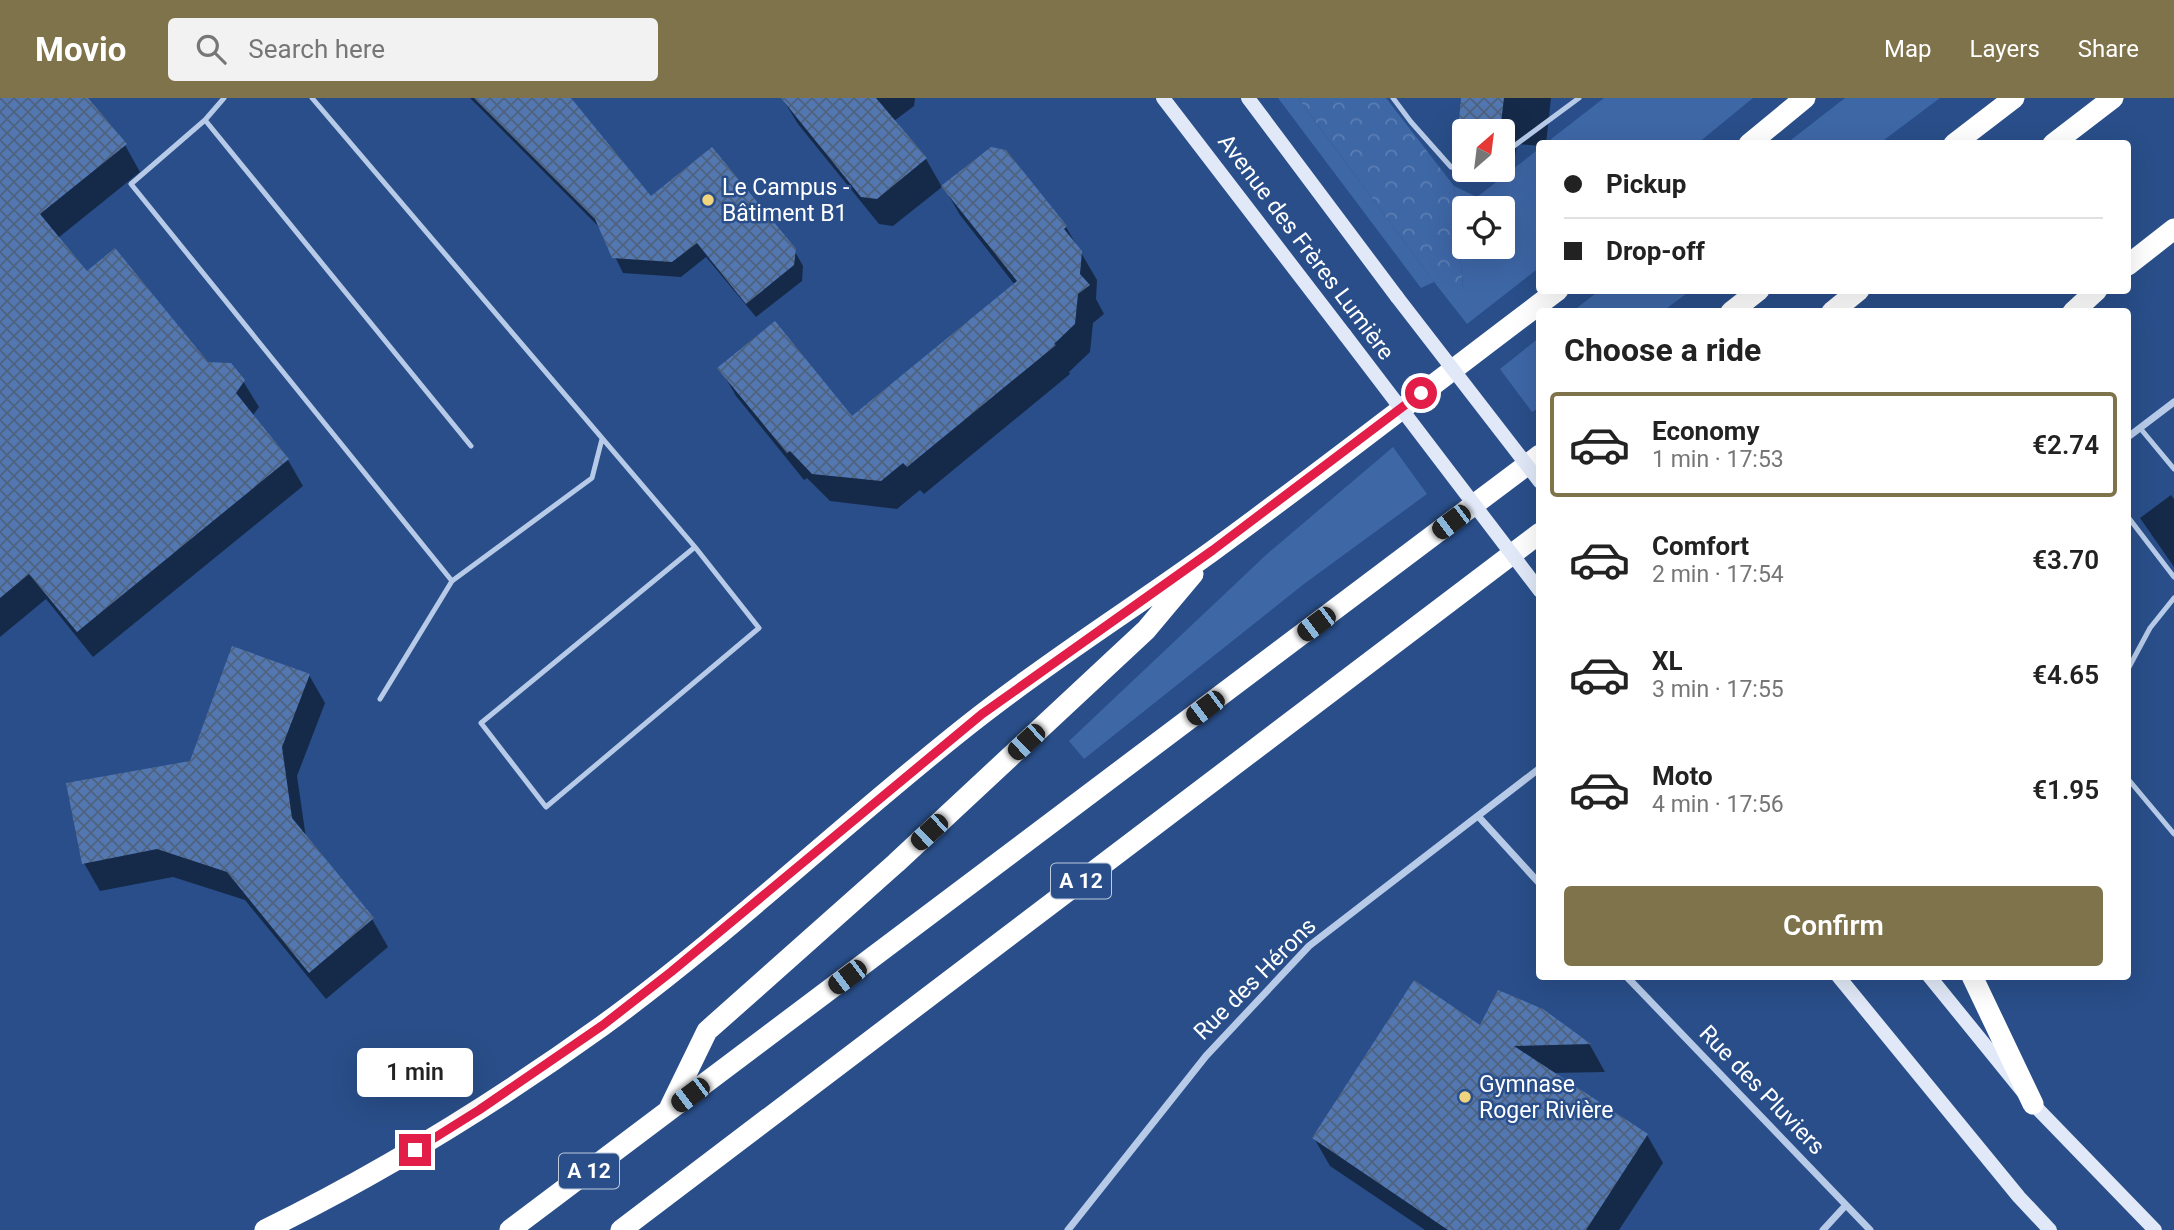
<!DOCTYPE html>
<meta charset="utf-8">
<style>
:root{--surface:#fff;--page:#f2f2f2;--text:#222;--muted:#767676;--line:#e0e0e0;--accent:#7f734b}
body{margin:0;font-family:Roboto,sans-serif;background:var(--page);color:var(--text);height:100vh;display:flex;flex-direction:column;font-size:26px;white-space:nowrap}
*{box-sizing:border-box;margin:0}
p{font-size:23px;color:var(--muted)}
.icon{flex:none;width:38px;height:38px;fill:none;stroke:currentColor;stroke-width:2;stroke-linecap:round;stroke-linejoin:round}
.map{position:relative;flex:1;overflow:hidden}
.drawer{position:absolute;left:1536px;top:210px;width:595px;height:672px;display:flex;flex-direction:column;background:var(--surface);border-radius:7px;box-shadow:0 7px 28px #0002}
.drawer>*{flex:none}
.guide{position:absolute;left:1536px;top:42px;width:595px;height:154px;border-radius:7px;box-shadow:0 7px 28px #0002;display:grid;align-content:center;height:154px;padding:0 28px;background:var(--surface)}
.needle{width:46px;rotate:28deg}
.fabs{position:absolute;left:1452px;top:21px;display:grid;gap:14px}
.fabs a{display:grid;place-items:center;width:63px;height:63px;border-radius:7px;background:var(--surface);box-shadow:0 7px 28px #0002;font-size:35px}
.end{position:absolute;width:32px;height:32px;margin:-16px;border:9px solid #e11d48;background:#fff;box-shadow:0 0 0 4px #fff}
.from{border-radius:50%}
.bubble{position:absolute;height:49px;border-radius:7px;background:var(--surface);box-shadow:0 7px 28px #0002;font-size:23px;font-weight:600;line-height:49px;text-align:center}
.car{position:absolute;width:21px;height:42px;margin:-21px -10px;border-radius:9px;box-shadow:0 0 5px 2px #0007;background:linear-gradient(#222 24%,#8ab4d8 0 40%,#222 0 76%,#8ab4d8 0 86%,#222 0)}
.guide b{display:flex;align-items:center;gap:24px;height:66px;font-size:26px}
.guide b+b{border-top:2px solid var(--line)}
.guide i{width:18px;height:18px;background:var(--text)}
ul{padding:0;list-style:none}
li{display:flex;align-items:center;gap:21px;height:105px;margin:0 14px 10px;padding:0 14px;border:4px solid transparent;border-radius:7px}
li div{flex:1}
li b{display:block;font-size:26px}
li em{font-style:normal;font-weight:600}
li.on{border-color:var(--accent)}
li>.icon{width:63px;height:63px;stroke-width:1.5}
h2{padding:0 28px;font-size:32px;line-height:84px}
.cta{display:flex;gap:14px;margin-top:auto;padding:14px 28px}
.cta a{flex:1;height:80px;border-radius:7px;background:var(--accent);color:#fff;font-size:28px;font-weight:600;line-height:80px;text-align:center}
header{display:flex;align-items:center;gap:42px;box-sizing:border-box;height:98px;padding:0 35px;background:var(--accent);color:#fff}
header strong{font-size:33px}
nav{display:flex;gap:38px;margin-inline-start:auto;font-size:24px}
.search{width:490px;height:63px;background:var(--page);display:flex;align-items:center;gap:18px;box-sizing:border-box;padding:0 24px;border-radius:7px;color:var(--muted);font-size:26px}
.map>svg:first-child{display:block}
.grass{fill:#3e67a6;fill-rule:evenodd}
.forest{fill:url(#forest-crowns)}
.shadow{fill:#0007}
.building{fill:url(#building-cross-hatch)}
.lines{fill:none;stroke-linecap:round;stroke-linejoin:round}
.lane{stroke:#b7cbe9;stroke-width:5}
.street{stroke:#b7cbe9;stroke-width:7}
.secondary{stroke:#e1e9f8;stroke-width:14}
.highway{stroke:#fff;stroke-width:21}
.secondary-bridge{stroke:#e1e9f8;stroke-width:14}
.route{stroke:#e11d48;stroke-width:9}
.poi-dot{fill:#f0d57e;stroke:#294e89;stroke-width:2.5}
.labels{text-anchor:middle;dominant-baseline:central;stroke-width:5;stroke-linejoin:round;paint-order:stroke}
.shield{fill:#294e89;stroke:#bfcadc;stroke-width:2}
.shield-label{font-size:21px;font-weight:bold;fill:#fff}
.poi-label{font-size:23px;fill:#fff;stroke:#294e89;text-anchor:start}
.street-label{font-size:23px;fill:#fff;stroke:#294e89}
</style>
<header>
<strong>Movio</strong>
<div class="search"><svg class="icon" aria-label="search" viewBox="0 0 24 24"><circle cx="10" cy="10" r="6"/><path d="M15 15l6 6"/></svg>Search here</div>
<nav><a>Map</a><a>Layers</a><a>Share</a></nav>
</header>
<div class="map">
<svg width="2174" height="1132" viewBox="0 0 2174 1132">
<defs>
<pattern id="forest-crowns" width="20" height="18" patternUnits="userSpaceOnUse" patternTransform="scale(1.75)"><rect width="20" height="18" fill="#3e67a6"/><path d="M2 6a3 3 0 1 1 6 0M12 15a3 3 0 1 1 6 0" fill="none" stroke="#5b7eb3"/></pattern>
<pattern id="building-cross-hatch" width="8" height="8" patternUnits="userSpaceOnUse" patternTransform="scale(1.75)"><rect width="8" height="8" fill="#5277b1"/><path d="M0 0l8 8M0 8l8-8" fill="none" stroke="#4f627e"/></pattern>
</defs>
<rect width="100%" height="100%" fill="#294e89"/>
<path class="grass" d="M1278,0H1298L1434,184L1463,189L1454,88L1477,99L1540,50V169L1467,226L1434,184L1421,190ZM1465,110H1503V149H1465Z
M1604,0H1753L1698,45H1546Z
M1845,0H1940L1880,45H1787Z
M1600,192H1690V193L1663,213H1573Z
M1540,239V309L1532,314L1500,271Z
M1393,349L1427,396L1304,486L1084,661L1069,643L1267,456Z"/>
<path class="forest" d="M1298,0H1386L1454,88L1463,190L1434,184Z"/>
<path class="shadow" d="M0,0H86L125,47L140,74L58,140L87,176L208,266L243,283L259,309L253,317L288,362L303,388L93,559L46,501L0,539Z
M470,0H569L651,101L794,152L803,168L802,183L756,219L706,159L681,179L623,175L602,132Z
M782,0H915L914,8L894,23L926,61L942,89L893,128L879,126L798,26Z
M1463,0H1551L1546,46H1540V48L1517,46L1514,65L1503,63V33H1465V41L1459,32Z
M1005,53L1066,129L1097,182L1096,201L1104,216L1093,225L1090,254L1069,274L1070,276L924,396L920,392L897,411L830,403L807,380L804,382L736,298L720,270L851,320L1015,187L960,117L944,89Z
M2171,397L2174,401V469L2140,420Z
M309,577L325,605L297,678L306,740L372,821L388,849L326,901L245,802L173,779L100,793L84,765L191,665Z
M1543,912L1590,947L1605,974L1552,975L1647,1037L1663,1065L1619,1132H1425L1330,1068L1314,1040L1480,929Z"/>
<path class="building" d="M0,0H88L127,46L40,116L87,173L115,150L208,264L231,265L245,282L236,295L289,361L77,534L29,476L0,500Z
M474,0H571L651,98L712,49L796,151L794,167L746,206L697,145L672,164L612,160L595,121Z
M781,0H876L927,60L877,101L861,99Z
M1461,0H1504L1500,33H1458Z
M991,49L1006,52L1067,128L1064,131L1082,153L1080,176L1090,187L1078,196L1075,226L1054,246L1056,247L907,369L903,365L881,383L812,376L790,353L787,355L717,270L775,223L852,318L1017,183L941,88Z
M232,548L310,576L282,649L292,720L374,820L309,875L227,774L157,751L82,766L66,685L190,663Z
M1414,882L1480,927L1498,892L1543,911L1591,946L1514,948L1648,1036L1586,1132H1448L1312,1040Z"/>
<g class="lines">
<path class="lane" d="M224,0L205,22L131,86L452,483
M312,0L695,449L759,530L546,709L481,625L695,449
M1393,0L1411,24L1451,69L1474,74L1478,72
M205,22L471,348
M1503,56L1579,0
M2140,330L2174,371
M2128,419L2174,479
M2128,571L2150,530L2174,500
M380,601L452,483L592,380L602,341
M2128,681L2174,736"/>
<path class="street" d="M2128,339L2174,304
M1478,718L1540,786
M1626,878L1870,1132
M1068,1132L1206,958L1309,848L1540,670
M1823,1132L1846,1107"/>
<path class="secondary" d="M1163,0L1345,237
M1248,0L1397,199
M1838,878L2019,1099L2050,1132
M1929,878L2033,1006L2155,1132"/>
<path class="highway" d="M1749,46L1805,0
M1954,46L2014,0
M2053,46L2113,0
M2128,167L2174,131
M1731,214L1759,192
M1832,214L1859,192
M2073,214L2097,192
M1972,878L2033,1006
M670,1009L707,933L896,765L1146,532L1193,476
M265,1132C383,1074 495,1005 602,928C734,832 852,717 981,617C1055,559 1135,509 1211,454C1328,369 1442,279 1558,192
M510,1132L1540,357
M621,1132L1540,435"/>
<path class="secondary-bridge" d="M1397,199L1540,384
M1345,237L1540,493"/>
</g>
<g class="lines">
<path class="route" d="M415,1052L479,1012L603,927L671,874L982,616L1213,452L1421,295"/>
</g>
<g class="poi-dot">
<circle cx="708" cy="102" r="7"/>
<circle cx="1465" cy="999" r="7"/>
</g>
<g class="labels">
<g class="shield">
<rect x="1051" y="765.5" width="60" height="35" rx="5"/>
<rect x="559" y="1055.5" width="60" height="35" rx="5"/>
</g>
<g class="shield-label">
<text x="1081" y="783">A 12</text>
<text x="589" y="1073">A 12</text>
</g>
<g class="poi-label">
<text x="722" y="89">Le Campus -<tspan x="722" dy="26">Bâtiment B1</tspan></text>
<text x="1479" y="986">Gymnase<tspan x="1479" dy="26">Roger Rivière</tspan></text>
</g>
<g class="street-label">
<text transform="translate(1306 149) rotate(53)">Avenue des Frères Lumière</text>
<text transform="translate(1255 881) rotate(-45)">Rue des Hérons</text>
<text transform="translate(1762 992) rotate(46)">Rue des Pluviers</text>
</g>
</g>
</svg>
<div class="fabs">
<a><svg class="needle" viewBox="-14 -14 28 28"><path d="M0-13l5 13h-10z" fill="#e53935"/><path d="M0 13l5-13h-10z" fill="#767676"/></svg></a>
<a><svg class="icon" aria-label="locate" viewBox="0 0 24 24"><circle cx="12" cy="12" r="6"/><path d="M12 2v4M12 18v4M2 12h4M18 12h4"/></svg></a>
</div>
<i class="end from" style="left:1421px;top:295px"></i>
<i class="end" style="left:415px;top:1052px"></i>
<div class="bubble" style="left:357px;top:950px;width:116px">1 min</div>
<i class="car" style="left:1451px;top:424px;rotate:233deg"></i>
<i class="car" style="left:1316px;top:526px;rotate:233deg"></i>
<i class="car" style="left:1205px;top:610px;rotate:233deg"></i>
<i class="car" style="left:1026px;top:644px;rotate:227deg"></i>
<i class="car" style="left:929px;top:734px;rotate:227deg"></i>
<i class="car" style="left:847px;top:879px;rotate:233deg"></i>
<i class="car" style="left:690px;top:997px;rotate:233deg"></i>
<div class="guide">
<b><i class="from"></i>Pickup</b>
<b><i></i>Drop-off</b>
</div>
<section class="drawer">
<h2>Choose a ride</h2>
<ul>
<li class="on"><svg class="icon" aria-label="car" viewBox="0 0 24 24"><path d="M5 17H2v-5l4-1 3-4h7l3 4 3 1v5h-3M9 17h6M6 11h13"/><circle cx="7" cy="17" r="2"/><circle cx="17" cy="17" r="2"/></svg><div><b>Economy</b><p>1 min · 17:53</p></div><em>€2.74</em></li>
<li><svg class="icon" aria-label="car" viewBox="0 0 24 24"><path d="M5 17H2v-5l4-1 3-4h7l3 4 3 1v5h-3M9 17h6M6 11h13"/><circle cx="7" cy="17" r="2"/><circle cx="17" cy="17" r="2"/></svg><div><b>Comfort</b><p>2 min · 17:54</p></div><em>€3.70</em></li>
<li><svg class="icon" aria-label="car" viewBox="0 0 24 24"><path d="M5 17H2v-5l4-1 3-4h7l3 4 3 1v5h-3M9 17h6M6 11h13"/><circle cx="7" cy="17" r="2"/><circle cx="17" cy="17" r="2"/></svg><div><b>XL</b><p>3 min · 17:55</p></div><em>€4.65</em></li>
<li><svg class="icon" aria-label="car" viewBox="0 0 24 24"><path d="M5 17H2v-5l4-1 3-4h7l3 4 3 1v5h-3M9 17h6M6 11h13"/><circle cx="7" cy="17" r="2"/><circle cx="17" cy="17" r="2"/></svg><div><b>Moto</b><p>4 min · 17:56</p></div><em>€1.95</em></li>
</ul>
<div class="cta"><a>Confirm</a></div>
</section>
</div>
